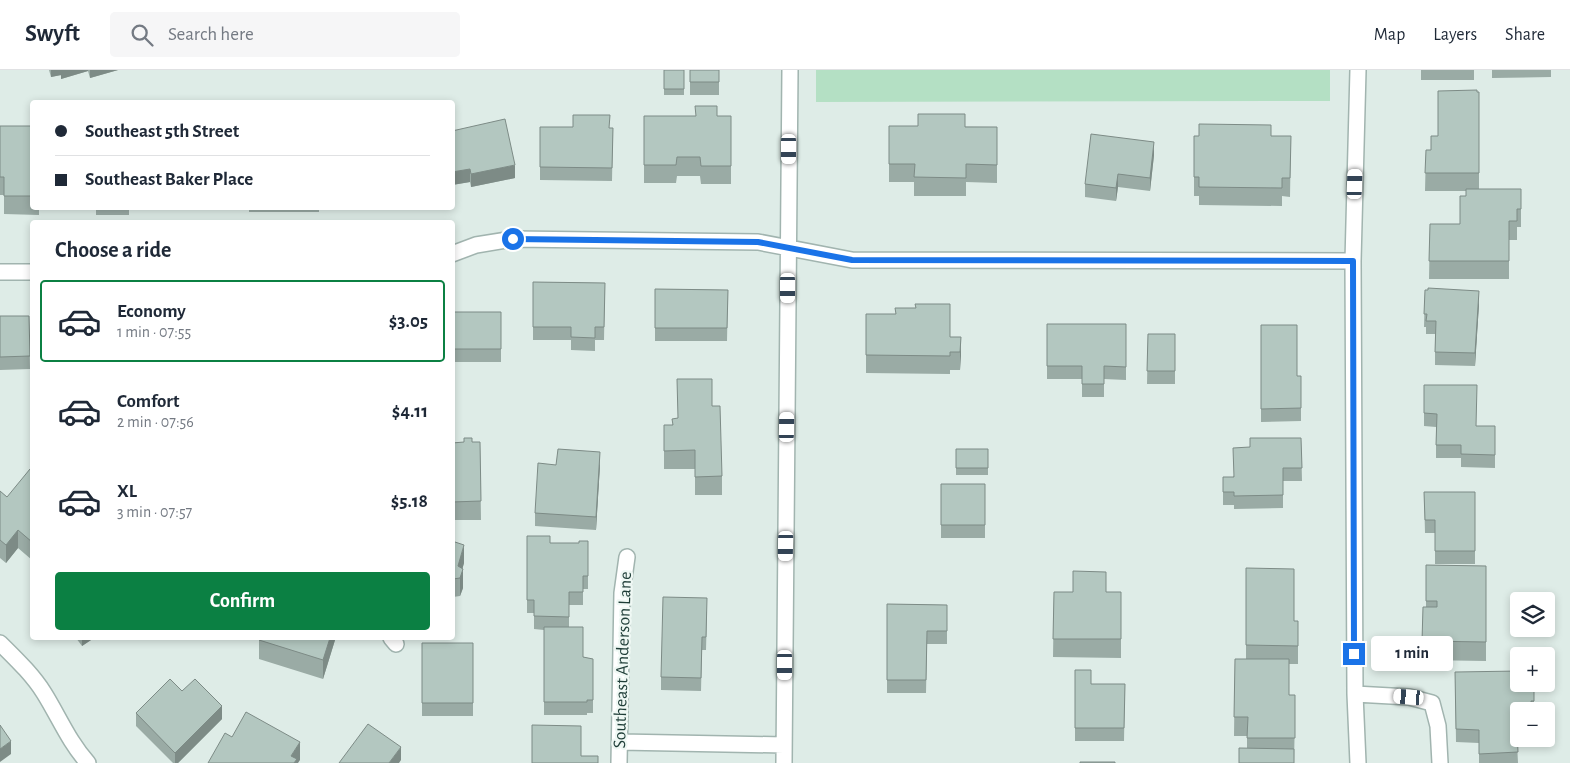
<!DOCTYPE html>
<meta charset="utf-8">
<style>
:root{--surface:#fff;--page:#f6f6f7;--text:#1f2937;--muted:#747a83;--line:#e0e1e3;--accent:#0b8043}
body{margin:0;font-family:"Alegreya Sans",sans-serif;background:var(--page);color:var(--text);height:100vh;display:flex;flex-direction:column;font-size:19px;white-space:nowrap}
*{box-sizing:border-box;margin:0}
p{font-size:16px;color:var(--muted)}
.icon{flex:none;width:28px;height:28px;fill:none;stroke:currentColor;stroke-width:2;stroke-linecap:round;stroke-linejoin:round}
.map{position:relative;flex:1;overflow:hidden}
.sheet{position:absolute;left:30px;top:150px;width:425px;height:420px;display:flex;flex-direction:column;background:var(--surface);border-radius:5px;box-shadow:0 2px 8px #0003}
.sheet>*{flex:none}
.hud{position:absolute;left:30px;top:30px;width:425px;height:110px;border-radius:5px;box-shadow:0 2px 8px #0003;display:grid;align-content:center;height:110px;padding:0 25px;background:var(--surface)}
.fabs{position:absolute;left:1510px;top:522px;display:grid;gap:10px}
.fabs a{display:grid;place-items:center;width:45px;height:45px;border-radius:5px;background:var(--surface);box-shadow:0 2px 8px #0003;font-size:25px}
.end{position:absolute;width:22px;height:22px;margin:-11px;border:6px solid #1a73e8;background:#fff;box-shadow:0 0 0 2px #fff}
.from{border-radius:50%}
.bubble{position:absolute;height:35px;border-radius:5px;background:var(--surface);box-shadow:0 2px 8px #0003;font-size:16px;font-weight:600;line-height:35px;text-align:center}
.car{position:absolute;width:15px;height:30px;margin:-15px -8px;border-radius:6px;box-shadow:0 0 4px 1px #0007;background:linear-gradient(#fff 24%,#345 0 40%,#fff 0 76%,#345 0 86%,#fff 0)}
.hud b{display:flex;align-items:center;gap:18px;height:48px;font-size:19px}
.hud b+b{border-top:1px solid var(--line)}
.hud i{width:12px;height:12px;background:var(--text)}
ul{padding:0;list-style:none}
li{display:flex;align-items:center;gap:15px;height:82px;margin:0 10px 8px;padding:0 15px;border:2px solid transparent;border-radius:5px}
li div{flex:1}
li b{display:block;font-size:19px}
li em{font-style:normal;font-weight:600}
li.selected{border-color:var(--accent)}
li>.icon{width:45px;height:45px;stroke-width:1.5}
h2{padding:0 25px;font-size:22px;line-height:60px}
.cta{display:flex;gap:10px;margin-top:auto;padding:10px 25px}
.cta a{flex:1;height:58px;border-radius:5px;background:var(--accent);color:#fff;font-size:20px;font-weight:600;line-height:58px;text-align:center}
header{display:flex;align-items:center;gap:30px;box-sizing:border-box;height:70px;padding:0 25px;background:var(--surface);border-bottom:1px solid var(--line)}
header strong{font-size:24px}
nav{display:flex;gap:28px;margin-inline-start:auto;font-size:18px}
.search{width:350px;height:45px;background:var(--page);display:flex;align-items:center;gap:12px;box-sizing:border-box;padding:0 18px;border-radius:5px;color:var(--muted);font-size:19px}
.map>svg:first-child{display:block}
.green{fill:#b4e0c4}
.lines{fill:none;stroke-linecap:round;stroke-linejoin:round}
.minor-casing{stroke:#a1b4af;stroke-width:18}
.minor{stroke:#fff;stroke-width:15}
.wall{fill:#9aaba5}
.shaded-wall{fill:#7d8b86}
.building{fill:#b3c7c0;stroke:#7d8b86}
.route{stroke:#1a73e8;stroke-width:6}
.labels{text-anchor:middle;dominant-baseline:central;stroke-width:4.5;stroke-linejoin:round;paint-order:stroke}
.street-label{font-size:18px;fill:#1e3d37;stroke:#eff8f4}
</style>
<header>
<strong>Swyft</strong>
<div class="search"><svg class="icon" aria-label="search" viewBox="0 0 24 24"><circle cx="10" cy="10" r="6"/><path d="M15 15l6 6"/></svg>Search here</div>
<nav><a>Map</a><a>Layers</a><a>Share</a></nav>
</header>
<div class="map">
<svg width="1570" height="693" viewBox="0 0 1570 693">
<rect width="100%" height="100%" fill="#deece7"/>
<path class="green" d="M816,0H1330V31L816,32Z"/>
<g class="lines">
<defs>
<path id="minor" d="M452,184L476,175L513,169L758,172L852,190L1353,191
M0,202H32
M391,568L396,574
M0,573C16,589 32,604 44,623C59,647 69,672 88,693
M1355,624L1409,627L1432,633L1438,656L1440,693
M620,672L784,675
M619,693L622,523L627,487
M784,693L790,0
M1358,693L1355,624L1353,191L1358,0"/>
</defs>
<use href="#minor" class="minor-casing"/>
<use href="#minor" class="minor"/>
</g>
<path class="wall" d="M49,0H118L90,8L88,1L61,9V5L51,7Z
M664,0H684V25H664Z
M690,0H719V25H690Z
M1421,0H1474V10H1421Z
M1492,0H1551V7L1492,8Z
M1477,22H1479V119H1521V157H1517V170H1509V209H1429L1430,154H1460L1466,126V121H1425L1426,80H1431L1438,66Z
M644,46H731V114H701L700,106H677L676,113H644Z
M0,56H32V138H39V145L4,144V125H0Z
M889,56L997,57V113L966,112V126H914V112H889Z
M540,57L613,58L612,111L540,110Z
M452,61L515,108L471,117L470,112L452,115Z
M1271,66H1291L1290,127L1282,126V136L1199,135V126H1194V107Z
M1154,85L1150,121L1118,117L1116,131L1085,127V114Z
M96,138H129V145H96Z
M249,138H319V142H249Z
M533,212L605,213L604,270H595V281L571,280V270H533Z
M655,219L728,220L727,271H655Z
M1425,220L1479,234L1475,296L1435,295V264H1426V257H1424Z
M950,234V267H961L960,300H950V304L866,303V244H895L915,238Z
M452,242H501V292H452Z
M0,246H29L30,299L0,300Z
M1047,254H1126V310L1104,309V327H1082V309H1047Z
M1261,255L1297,306H1301V351L1261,352Z
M1148,264H1175V314H1147Z
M1424,315L1476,356H1495V398L1461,397V388H1436V357L1424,356Z
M712,336L722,406V425H695V399H664V355H672L678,348Z
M1301,368L1302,411H1283V438L1234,439V435H1223V407H1233L1250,377Z
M480,372L481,450H452V373Z
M956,379H988V405H956Z
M556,395H600L596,460L535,456V443Z
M32,402V490L18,478L6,493L0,488V421L7,427Z
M941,414H985V468H941Z
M1424,422H1475V494H1435V463H1425Z
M527,466L550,473H579L588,471V519H583V535H569V557L583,587L593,589V643H587V645H544V560L534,559V543H527Z
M452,471L464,493L462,499L463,518L460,526L453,527Z
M1426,495L1486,496V591L1422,590L1423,537H1426Z
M1246,498L1294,551H1298V594H1289V625L1295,643L1294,693L1247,678V666H1234L1235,589H1246Z
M1054,522H1121V588L1053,587Z
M887,534L947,535V574H927L926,623H887Z
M707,541L706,580H702L701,621L661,620V607Z
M76,568H94L82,576Z
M335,568V570L323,609L259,589V570Z
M422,573H473V646H422Z
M1075,600L1091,614H1125L1124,671H1075Z
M1455,602L1534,614V641H1519V669H1529V673H1517L1518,693H1479V673L1456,672Z
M182,621L222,649L178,693H173L136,656V643Z"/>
<path class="shaded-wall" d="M51,0H61V5L51,7Z
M61,0H88V1L61,9Z
M90,0H118L90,8Z
M1154,72V85L1150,121V108Z
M515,95V108L471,117V104Z
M470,99V112L452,115V102Z
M1118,104V117L1116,131V118Z
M1479,221V234L1475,296V283Z
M961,267V286L960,300V282Z
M600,382V395L596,460V447Z
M18,460V478L6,493V475Z
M464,475V493L460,508L463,499V518L460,526V508L458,496Z
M453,509V527L452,530V512Z
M82,568H94L82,576Z
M330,568H335V570L323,609V590Z
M222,636V649L178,693H175V683Z
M11,671V684L0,692V679Z
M300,672V690L298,693H291V686Z
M401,677V690L399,693H389Z"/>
<path class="building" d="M664,0H684V19H664Z
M690,0H719V12H690Z
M1477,20V22H1479V103H1425L1426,80H1431V66H1438V21Z
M695,36H717V46H731V96H701L700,87H677L676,95H644V46H696Z
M918,44H965V57H997V95L966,94V108L914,107L915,94H889V56H918Z
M573,45H610L609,58H613L612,98L540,97V57H573Z
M505,49L515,95L471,104L470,99L452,102V61Z
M1199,54L1271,55V66H1291L1290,108H1282V118L1199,117V107H1194V66H1199Z
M0,56H32V126H4V107H0Z
M1091,64L1154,72L1150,108L1118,104L1116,118L1085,114Z
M1466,119H1521V139H1517V151H1509V191H1429L1430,154H1460V126H1466Z
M533,212L605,213L604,257H595V268L571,267V257H533Z
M1428,218L1479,221L1475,283L1435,282L1436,251H1426L1427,244H1424L1425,220H1428Z
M655,219L728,220L727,258H655Z
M915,234H950V267H961L960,282H950V286L866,285V244H896L895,238H916Z
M452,242H501V279H452Z
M0,246H29L30,286L0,287Z
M1047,254H1126V297L1104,296V314H1082V296H1047Z
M1261,255H1297V306H1301V338L1261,339Z
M1148,264H1175V301H1147Z
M677,309H712V336H720L722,406L695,407V380L664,381V355H673L672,349L678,348Z
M1424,315H1477L1476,356H1495V385L1461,384V375H1436L1437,344L1424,343Z
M464,368H472V372H480L481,431L452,432V373L464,372Z
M1250,368H1301L1302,398H1283V425L1234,426V422H1223V407H1234L1233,378L1250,377Z
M558,379L600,382L596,447L535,443L538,393L556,395Z
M956,379H988V398H956Z
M30,399L32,402V472L18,460L6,475L0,470V421L7,427Z
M941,414H985V455H941Z
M1424,422H1475V481H1435V450H1425Z
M527,466H550V473H579V471H588V506H583V522H569V547L534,546V530H527Z
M452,471L464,475L458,496L463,499L460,508L453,509L452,512Z
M1426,495L1486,496V572L1422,571L1423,537H1437V531H1426Z
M1246,498L1294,499V551H1298V576L1246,575Z
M1073,501L1106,502V522H1121V569H1053L1054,522H1073Z
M663,527L707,528L706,567H702L701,608L661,607Z
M887,534L947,535V561H927L926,610H887Z
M544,557H583V587L593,589V630H587V632H544Z
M260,568H330L323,590L259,570Z
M422,573H473V633H422Z
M1235,589H1289V625H1295V668H1247L1248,647H1234Z
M1075,600H1091V614H1125L1124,658H1075Z
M1519,601V614H1534V631H1531L1532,641H1519V660H1517L1518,682L1479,684V660L1456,659L1455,602Z
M170,609L182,621L195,609L222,636L175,683L136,643Z
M246,642L300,672L291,686L297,689L294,693H208L225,663L232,667Z
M368,654L401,677L389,693H339Z
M0,655L11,671L0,679Z
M532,655L581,656V686H598V693H532Z
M1239,678L1294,679V693H1239Z
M1080,692H1115V693H1080Z"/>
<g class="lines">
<path class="route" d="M513,169L758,172L852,190L1353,191L1354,584"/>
</g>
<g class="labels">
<g class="street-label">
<text transform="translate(623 590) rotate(-88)">Southeast Anderson Lane</text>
</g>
</g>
</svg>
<div class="fabs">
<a><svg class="icon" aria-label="layers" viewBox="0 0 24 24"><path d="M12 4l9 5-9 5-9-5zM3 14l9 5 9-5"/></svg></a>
<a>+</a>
<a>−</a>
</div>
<i class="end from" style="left:513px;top:169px"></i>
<i class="end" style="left:1354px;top:584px"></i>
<div class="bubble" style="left:1371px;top:566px;width:82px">1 min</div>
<i class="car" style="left:789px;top:79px;rotate:180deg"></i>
<i class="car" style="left:1355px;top:114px;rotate:2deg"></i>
<i class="car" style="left:788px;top:218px;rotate:180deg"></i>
<i class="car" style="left:787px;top:357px;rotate:1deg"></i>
<i class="car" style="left:786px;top:476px;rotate:181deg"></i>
<i class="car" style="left:785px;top:595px;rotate:180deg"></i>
<i class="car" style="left:1409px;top:627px;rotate:274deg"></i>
<div class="hud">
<b><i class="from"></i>Southeast 5th Street</b>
<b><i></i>Southeast Baker Place</b>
</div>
<section class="sheet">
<h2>Choose a ride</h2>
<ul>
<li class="selected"><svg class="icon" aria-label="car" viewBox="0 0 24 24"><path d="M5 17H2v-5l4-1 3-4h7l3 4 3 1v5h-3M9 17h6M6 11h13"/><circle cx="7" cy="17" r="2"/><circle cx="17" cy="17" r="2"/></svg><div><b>Economy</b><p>1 min · 07:55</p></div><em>$3.05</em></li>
<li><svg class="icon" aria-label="car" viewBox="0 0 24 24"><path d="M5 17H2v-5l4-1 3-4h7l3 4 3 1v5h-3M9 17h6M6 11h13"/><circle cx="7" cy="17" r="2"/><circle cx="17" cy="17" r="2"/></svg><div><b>Comfort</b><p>2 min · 07:56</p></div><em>$4.11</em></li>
<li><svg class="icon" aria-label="car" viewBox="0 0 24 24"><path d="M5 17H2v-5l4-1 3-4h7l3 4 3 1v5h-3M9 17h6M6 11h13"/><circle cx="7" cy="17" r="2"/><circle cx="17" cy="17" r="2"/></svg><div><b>XL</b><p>3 min · 07:57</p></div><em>$5.18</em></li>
</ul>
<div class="cta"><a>Confirm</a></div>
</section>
</div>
